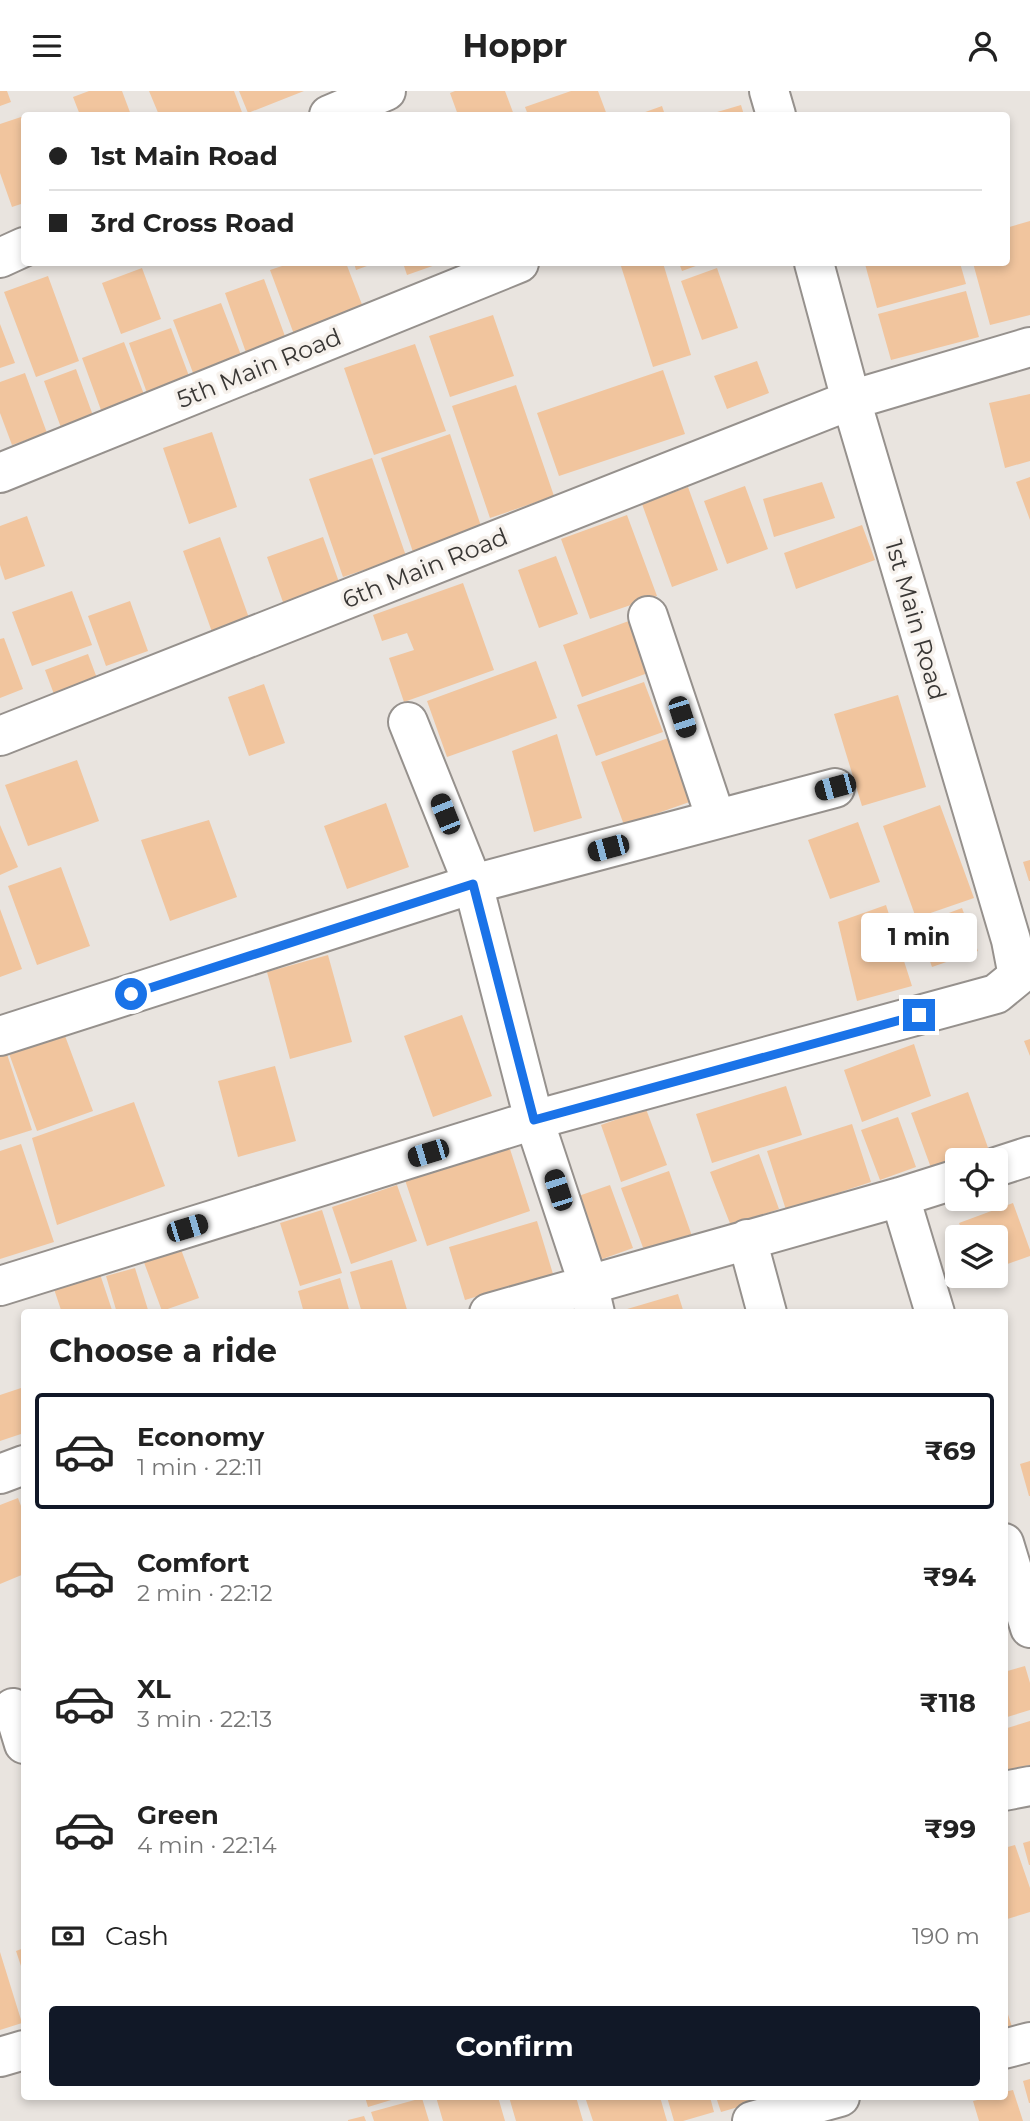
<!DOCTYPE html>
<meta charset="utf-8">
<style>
:root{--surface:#fff;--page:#f2f2f2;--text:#222;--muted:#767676;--line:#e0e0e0;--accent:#111827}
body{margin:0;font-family:Montserrat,sans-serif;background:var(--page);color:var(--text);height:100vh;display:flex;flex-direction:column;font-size:26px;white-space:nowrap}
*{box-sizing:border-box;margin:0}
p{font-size:23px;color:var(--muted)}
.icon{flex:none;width:38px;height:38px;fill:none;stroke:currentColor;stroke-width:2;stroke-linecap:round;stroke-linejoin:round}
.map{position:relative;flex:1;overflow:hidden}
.details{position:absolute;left:21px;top:1218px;width:987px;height:791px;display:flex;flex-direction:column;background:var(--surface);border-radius:7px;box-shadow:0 4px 10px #0003}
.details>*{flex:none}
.top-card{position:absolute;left:21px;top:21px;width:989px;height:154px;border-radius:7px;box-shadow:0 4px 10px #0003;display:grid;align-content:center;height:154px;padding:0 28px;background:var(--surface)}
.buttons{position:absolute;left:945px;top:1057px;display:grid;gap:14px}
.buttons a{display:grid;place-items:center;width:63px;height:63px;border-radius:7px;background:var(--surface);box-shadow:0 4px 10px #0003;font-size:35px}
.end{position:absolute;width:32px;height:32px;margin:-16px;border:9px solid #1a73e8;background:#fff;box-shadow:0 0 0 4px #fff}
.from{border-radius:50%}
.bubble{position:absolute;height:49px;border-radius:7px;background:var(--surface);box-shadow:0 4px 10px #0003;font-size:23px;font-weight:700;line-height:49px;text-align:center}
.car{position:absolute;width:21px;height:42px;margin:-21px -10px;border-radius:9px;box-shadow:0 0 5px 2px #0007;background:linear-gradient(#222 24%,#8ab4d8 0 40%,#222 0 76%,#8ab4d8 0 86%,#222 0)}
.top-card b{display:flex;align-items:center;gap:24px;height:66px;font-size:26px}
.top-card b+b{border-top:2px solid var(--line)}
.top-card i{width:18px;height:18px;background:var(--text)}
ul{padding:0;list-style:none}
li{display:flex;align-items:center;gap:21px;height:116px;margin:0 14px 10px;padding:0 14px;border:4px solid transparent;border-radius:7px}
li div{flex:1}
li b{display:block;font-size:26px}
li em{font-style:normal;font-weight:700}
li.current{border-color:var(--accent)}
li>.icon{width:63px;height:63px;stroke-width:1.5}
h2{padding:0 28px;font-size:32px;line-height:84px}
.pay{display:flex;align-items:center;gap:18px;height:77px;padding:0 28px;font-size:26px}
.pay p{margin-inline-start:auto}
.cta{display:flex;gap:14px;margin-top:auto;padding:14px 28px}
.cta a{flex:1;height:80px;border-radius:7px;background:var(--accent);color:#fff;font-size:28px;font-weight:700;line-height:80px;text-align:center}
header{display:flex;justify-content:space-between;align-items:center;height:91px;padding:0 28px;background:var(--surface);font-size:32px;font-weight:700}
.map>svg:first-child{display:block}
.building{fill:#f1c59e}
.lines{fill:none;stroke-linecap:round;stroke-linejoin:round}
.minor-casing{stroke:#96918d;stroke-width:42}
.minor{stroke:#fff;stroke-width:38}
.route{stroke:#1a73e8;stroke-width:9}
.labels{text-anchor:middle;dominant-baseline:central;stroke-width:7;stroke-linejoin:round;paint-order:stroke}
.street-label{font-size:24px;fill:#393735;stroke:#f6f1ec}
</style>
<header><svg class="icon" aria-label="menu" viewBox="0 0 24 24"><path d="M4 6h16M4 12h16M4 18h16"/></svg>Hoppr<svg class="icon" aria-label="person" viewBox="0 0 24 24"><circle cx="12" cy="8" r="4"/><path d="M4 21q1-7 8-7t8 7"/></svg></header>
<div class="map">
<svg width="1030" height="2030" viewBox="0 0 1030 2030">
<rect width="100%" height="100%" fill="#e9e4df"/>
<path class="building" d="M0,0H7L11,11L0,15Z
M89,0H122L131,24H80L73,6Z
M149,0H234L243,24H159Z
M239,0H304L248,22Z
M455,0H505L514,24H458L450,2Z
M571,0H598L607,24H528L525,16Z
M741,14L744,24H707Z
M662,15L665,24H637Z
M24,25V112L12,116L0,82V33Z
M1030,130V224L990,234L973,172H1006V137Z
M291,172H346L368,229L298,254L270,179Z
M354,172H375L356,179Z
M403,172H441L407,184Z
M620,172H663L691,264L653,276Z
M679,172H704L682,180Z
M872,172H960L966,193L877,217L865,173Z
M142,177L161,228L121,243L102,192Z
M717,177L738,237L702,249L681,190Z
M48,185L79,270L36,286L4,201Z
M264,188L289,256L249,270L225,202Z
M966,200L979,246L891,269L878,223Z
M221,212L246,277L198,295L173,229Z
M493,224L514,285L450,306L429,245Z
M0,233L15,272L0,277Z
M171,237L195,301L152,316L129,252Z
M124,251L148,314L105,330L82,267Z
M415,253L446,340L374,364L344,277Z
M757,270L769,302L727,318L714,285Z
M76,278L95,330L63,342L44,290Z
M663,279L685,343L559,385L537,322Z
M25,282L47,342L12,354L0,322V291Z
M516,294L554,405L490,427L452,315Z
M1030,303V370L1005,377L989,312Z
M212,341L237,416L189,433L163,357Z
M450,343L482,438L413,461L381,367Z
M372,367L406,465L343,486L309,388Z
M1030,386V429L1016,391Z
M822,391L835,427L774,446L763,408Z
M745,395L768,458L727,473L704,410Z
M688,396L718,479L672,496L642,413Z
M627,424L657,505L590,528L561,448Z
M27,425L45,475L5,489L0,474V435Z
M862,434L875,469L796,498L784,462Z
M220,446L249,527L212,541L183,460Z
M323,446L340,494L284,514L267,466Z
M556,465L578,523L539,537L518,479Z
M463,492L494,579L404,611L389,567L414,559L407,542L382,550L373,524Z
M72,500L92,554L32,575L12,521Z
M130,510L148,560L106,575L88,525Z
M637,527L656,579L582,606L563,554Z
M4,547L23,598L0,607V548Z
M88,563L101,598L58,614L45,579Z
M536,570L557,627L447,666L427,610Z
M644,591L663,641L596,665L577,614Z
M264,593L285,652L249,665L228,606Z
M898,604L926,696L862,715L834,623Z
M557,643L582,727L534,741L512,660Z
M674,645L698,708L624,734L601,671Z
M77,669L99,730L28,755L5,694Z
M386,712L409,776L347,798L324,735Z
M940,714L974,807L916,827L883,735Z
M209,729L237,806L170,830L141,749Z
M858,731L880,791L830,808L808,749Z
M0,734L18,776L0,784Z
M1030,769V790H1029L1023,771Z
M61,776L90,855L37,874L8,795Z
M886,814L912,895L857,910L838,831Z
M962,817L978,860L932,876L917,834Z
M0,818L22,878L0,886Z
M328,864L352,951L290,968L267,881Z
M462,924L492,1005L433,1026L404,945Z
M58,926L93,1020L37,1040L3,946Z
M1030,948V965L1024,950Z
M914,953L931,1005L862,1031L844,979Z
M4,954L32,1039L0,1049V955Z
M275,975L296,1050L238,1066L218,990Z
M786,995L802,1044L712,1072L696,1023Z
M968,1001L991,1065L980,1069H957V1077L934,1085L911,1022Z
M134,1011L165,1095L57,1134L32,1047Z
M646,1018L667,1074L621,1091L601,1034Z
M898,1026L916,1076L880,1089L861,1039Z
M852,1033L871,1091L786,1119L767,1060Z
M21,1053L54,1151L0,1168V1060Z
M509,1055L530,1120L427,1155L405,1089Z
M759,1063L779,1118L731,1135L710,1081Z
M669,1080L692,1145L645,1162L621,1097Z
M397,1094L417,1150L351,1173L332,1116Z
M610,1094L633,1157L594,1171L570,1108Z
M1013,1112L1030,1159V1165L996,1177V1146H965L959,1132Z
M322,1119L342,1182L300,1195L280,1132Z
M537,1130L553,1183L465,1209L449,1156Z
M179,1153L199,1207L162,1220L142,1166Z
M392,1169L408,1222H362L350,1181Z
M135,1177L149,1222H117L106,1185Z
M99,1180L113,1222H62L53,1195Z
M340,1187L350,1222H304L298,1200Z
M678,1203L684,1222H617V1221Z
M24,1296V1342L0,1350V1304Z
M1030,1370V1405H1029L1020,1373Z
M18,1407L24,1423V1483L0,1493V1414Z
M1025,1575L1030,1592V1619L1004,1627V1581Z
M1030,1630V1674L1004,1681V1638Z
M1030,1750V1774H1029L1023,1752Z
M1015,1754L1030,1797V1821L1004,1829V1757Z
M24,1857V1884L16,1860Z
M0,1861L22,1932L0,1939Z
M1004,1911L1014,1942L1004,1945Z
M1030,1988V2012H1029L1023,1990Z
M1013,1999L1023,2030H979L973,2010L990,2006H1004V2001Z
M365,2006H401L368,2016Z
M436,2006H498L505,2030H443Z
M509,2006H576L583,2030H516Z
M585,2006H660L667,2030H593Z
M667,2006H710L714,2021L683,2030H674Z
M716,2006H773L721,2021Z
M422,2007L429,2030H374L371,2021Z
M364,2025L366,2030H348V2029Z"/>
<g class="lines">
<defs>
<path id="minor" d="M769,0L776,24
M329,24L386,0
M0,167L24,156
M0,382L519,172
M648,525L716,728
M408,631L473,793L534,1029L588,1192L595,1222
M0,645L851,309L1030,256
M0,945L473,793L835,697
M996,1076L1030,1065
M900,1106L935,1222
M747,1148L767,1222
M0,1195L534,1029L996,903L1018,885L1011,849L851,309L814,172
M489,1222L900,1106L957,1088
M0,1383L24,1374
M1004,1452L1030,1537
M13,1617L24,1653
M1004,1700L1030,1695
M1004,1958L1030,1951
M0,1966L24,1959
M752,2030L840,2006"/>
</defs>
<use href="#minor" class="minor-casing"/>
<use href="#minor" class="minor"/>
</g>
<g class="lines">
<path class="route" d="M131,903L473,793L534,1029L919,924"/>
</g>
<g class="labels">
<g class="street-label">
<text transform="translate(259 277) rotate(-22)">5th Main Road</text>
<text transform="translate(425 477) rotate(-22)">6th Main Road</text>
<text transform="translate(916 529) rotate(74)">1st Main Road</text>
</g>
</g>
</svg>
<div class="buttons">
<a><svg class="icon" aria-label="locate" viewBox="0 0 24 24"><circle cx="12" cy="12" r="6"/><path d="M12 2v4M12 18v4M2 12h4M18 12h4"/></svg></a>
<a><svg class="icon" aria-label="layers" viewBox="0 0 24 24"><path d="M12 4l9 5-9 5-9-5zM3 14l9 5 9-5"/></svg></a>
</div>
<i class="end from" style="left:131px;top:903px"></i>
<i class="end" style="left:919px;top:924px"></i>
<div class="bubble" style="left:861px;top:822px;width:116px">1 min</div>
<i class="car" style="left:682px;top:626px;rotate:162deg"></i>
<i class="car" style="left:835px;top:696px;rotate:255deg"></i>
<i class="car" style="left:445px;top:723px;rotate:338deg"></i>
<i class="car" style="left:608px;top:757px;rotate:255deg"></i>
<i class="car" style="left:428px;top:1062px;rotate:253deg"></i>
<i class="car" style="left:558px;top:1099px;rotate:342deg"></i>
<i class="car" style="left:187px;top:1137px;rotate:73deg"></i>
<div class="top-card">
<b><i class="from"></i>1st Main Road</b>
<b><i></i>3rd Cross Road</b>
</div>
<section class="details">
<h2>Choose a ride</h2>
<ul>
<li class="current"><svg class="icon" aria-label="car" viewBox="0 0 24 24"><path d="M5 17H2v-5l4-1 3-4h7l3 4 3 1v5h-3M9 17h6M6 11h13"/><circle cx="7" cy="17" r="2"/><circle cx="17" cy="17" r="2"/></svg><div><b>Economy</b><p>1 min · 22:11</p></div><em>₹69</em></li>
<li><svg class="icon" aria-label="car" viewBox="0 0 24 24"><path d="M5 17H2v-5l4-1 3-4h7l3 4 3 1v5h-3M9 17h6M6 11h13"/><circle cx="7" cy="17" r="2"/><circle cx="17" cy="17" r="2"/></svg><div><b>Comfort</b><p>2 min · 22:12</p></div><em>₹94</em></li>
<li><svg class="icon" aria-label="car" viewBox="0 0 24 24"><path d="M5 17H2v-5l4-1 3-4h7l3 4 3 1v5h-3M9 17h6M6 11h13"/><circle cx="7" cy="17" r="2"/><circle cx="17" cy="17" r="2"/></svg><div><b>XL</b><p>3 min · 22:13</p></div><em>₹118</em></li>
<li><svg class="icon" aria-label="car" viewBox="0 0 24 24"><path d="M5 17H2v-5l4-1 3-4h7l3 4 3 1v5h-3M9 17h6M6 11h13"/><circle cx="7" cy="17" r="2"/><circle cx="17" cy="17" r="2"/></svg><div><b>Green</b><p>4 min · 22:14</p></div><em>₹99</em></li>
</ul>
<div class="pay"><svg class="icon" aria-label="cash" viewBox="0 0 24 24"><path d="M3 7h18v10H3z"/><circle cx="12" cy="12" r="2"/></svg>Cash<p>190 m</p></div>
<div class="cta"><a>Confirm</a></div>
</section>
</div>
